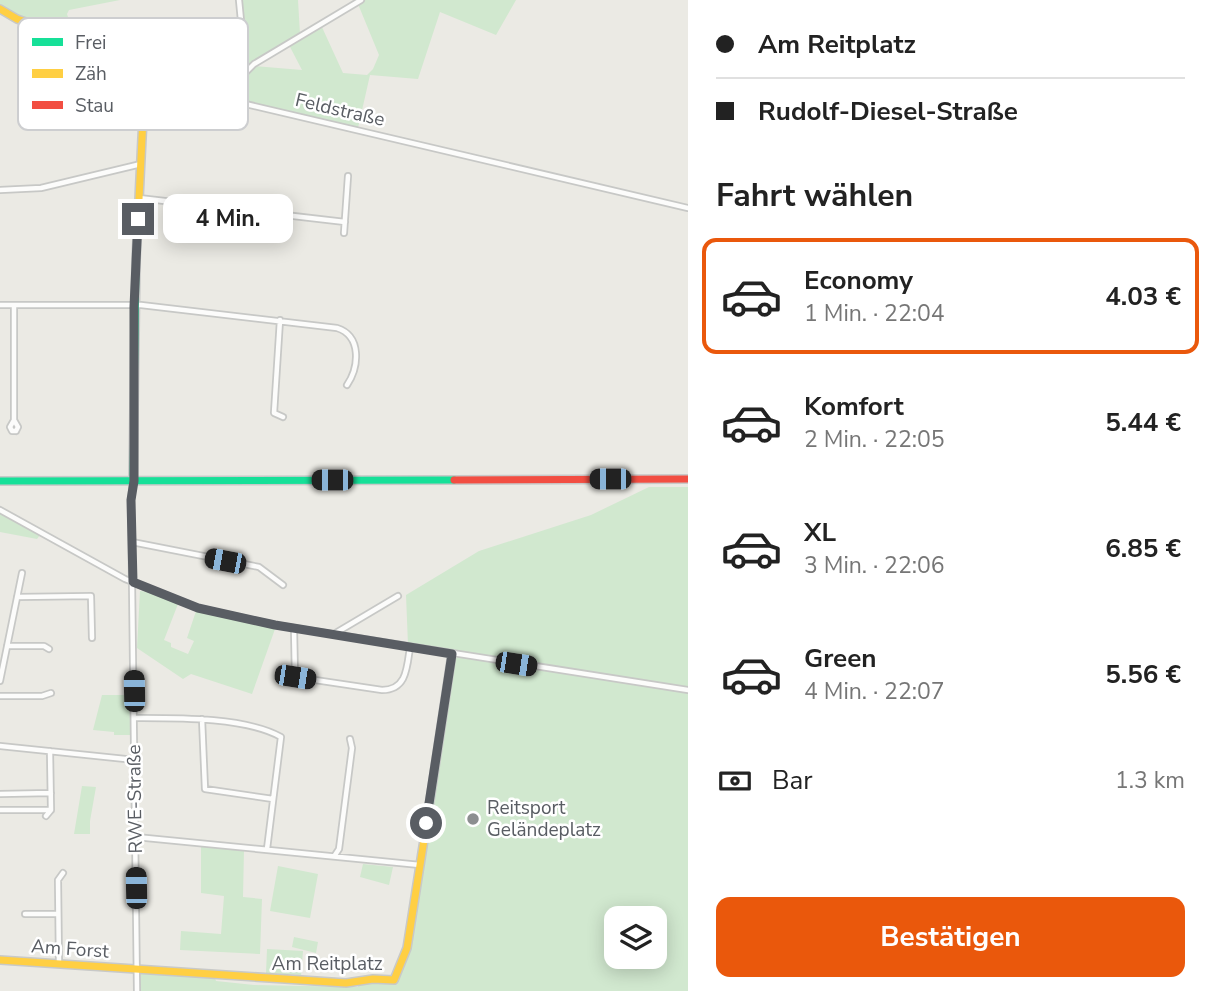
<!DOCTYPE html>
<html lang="de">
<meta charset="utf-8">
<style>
:root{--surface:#fff;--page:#f2f2f2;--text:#222;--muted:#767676;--line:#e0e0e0;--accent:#ea580c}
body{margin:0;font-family:"Nunito Sans",sans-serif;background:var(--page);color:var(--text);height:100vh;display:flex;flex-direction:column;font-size:26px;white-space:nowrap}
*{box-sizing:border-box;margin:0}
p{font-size:23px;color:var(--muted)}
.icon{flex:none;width:38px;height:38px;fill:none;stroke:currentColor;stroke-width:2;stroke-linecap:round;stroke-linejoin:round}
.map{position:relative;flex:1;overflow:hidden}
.panel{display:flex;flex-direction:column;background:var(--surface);width:525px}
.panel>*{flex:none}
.hud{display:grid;align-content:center;height:154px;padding:0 28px;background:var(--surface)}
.controls{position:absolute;left:604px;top:906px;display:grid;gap:14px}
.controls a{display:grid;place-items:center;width:63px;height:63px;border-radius:14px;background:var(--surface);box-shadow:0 4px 18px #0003;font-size:35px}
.end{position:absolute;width:32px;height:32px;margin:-16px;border:9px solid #595d63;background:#fff;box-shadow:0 0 0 4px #fff}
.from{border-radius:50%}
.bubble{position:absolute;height:49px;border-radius:14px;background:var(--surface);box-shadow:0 4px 18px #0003;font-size:23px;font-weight:700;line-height:49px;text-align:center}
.car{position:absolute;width:21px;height:42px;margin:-21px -10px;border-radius:9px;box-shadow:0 0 5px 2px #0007;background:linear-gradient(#222 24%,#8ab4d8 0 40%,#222 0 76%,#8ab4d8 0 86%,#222 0)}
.hud b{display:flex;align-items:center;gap:24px;height:66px;font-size:26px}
.hud b+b{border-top:2px solid var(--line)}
.hud i{width:18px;height:18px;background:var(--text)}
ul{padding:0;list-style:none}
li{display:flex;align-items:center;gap:21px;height:116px;margin:0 14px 10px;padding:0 14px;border:4px solid transparent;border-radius:14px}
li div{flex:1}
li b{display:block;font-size:26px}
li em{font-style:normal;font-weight:700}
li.active{border-color:var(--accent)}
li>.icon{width:63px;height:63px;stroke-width:1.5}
h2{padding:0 28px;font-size:32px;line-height:84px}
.pay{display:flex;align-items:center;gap:18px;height:77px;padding:0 28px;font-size:26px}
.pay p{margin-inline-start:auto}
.action{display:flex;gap:14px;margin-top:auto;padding:14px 28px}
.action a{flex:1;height:80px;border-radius:14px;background:var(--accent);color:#fff;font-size:28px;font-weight:700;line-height:80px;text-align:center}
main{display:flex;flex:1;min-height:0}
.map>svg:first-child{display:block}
.green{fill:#d1e8cf;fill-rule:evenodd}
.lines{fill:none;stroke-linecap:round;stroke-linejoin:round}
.street-casing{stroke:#c7c8c6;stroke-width:8}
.fast-casing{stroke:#c8c9c8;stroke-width:10}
.slow-casing{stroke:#c8c9c8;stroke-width:10}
.jam-casing{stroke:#c8c9c8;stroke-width:10}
.street{stroke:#fcfcfb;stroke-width:4.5}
.fast{stroke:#16e098;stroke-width:7}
.slow{stroke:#ffcf43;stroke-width:7}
.jam{stroke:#f24e42;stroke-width:7}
.route{stroke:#595d63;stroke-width:9}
.poi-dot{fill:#8c8e90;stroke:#fff;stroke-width:2.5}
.labels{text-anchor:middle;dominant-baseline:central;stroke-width:5;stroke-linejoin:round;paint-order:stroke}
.street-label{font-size:19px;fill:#595d63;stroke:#fff}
.poi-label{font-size:19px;fill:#595d63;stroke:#fff;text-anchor:start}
.key{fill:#fff;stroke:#cdced0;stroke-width:2}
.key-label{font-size:19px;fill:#595d63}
</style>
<main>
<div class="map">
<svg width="688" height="991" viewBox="0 0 688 991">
<rect width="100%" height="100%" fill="#ebeae4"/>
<path class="green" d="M0,0H120L69,10L67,14L74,36L16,18L0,8Z
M237,0H298L300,34L247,66Z
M365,0H516L496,35L440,12L418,79L370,75L358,128L224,96L254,66L302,70L289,45L321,25L343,73L367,75L373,69L379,55L358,4Z
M649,487H688V991H139L141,973L215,978L216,981L254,985L358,987V983L395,981L403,963L452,654L408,645L406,595L479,551L591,515ZM616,919H654V957H616Z
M0,513L40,535L37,539L0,532Z
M140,591L150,592L178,604L164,640L171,643V647L188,654L194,641L187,638L196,611L275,629L252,694L191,674L183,679L137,648Z
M102,695H131V735H114V732L93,730Z
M82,786L96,787L90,821V834H74Z
M201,845L244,850L243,897L262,899L260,954L180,950L181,931L221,934L224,896L201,893Z
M363,864L393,867L389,885L360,877Z
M278,866L318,874L310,918L270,911Z
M294,937L318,942L316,953L292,947Z
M267,949L303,951L301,975L266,973Z"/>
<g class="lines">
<defs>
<path id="street" d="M239,0L246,72
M144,73L156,71L220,98L688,208
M220,98L254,64L361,0
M0,190L41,188L141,164
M139,198L345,222
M344,233L348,176
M0,305H141L337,328C362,336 359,367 347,385
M14,306V420L18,427L16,431
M280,320L274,413L283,417
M14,420L10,427L12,431H16
M133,481L131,500L137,991
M0,510L125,579L198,608L275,625L688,690
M132,542L259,567L283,585
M17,597L91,596L92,638
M294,628L295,677L382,690C407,690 407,667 410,647
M334,634L398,596
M7,646H44L49,649
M0,681L22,573
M0,696H42L51,693
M135,718C175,718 246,717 281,737L267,849
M202,719L205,789L273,799
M0,746L135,760
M0,794L51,793
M0,810H51
M46,816L51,810L50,751
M136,837L420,865
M335,855L339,849L352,748L350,739
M25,914H58
M59,964L58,880L63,873"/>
<path id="fast" d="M0,481L454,480
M133,481L136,260
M426,827L452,654"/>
<path id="slow" d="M0,9L17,19L125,57L137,64L145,77L136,260
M0,960L346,983L373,979L394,980L407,948L426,827"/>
<path id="jam" d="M454,480L688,479"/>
</defs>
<use href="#street" class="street-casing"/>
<use href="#fast" class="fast-casing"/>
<use href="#slow" class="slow-casing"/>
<use href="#jam" class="jam-casing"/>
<use href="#street" class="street"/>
<use href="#fast" class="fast"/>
<use href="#slow" class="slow"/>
<use href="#jam" class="jam"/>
</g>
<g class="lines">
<path class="route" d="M138,219L134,307V481L131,500L133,582L198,608L275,625L452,654L426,823"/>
</g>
<circle class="poi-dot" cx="473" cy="819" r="7"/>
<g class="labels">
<g class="street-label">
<text transform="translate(340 110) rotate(13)">Feldstraße</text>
<text transform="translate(135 799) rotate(-91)">RWE-Straße</text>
<text transform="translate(70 949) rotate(4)">Am Forst</text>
<text x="327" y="964">Am Reitplatz</text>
</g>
<g class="poi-label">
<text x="487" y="808">Reitsport<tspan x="487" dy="22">Geländeplatz</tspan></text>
</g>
</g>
<rect x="18" y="18" width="230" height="112" rx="10" class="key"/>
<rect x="32" y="38" width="31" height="8" fill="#16e098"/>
<rect x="32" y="69" width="31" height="9" fill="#ffcf43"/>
<rect x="32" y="101" width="31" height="8" fill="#f24e42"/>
<g class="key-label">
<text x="75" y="49">Frei</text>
<text x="75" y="80">Zäh</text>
<text x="75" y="112">Stau</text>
</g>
</svg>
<div class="controls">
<a><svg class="icon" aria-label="layers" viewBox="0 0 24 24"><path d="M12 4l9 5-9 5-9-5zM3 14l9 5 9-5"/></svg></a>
</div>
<i class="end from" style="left:426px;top:823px"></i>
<i class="end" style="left:138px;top:219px"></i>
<div class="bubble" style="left:163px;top:194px;width:130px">4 Min.</div>
<i class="car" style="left:610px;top:479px;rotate:270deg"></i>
<i class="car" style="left:332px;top:480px;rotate:270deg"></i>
<i class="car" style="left:225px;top:561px;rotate:281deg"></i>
<i class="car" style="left:516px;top:664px;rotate:99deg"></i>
<i class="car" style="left:295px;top:677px;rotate:99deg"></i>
<i class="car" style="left:134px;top:691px;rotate:359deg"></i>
<i class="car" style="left:136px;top:888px;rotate:359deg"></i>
</div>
<section class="panel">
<div class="hud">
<b><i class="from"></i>Am Reitplatz</b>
<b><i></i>Rudolf-Diesel-Straße</b>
</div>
<h2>Fahrt wählen</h2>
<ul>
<li class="active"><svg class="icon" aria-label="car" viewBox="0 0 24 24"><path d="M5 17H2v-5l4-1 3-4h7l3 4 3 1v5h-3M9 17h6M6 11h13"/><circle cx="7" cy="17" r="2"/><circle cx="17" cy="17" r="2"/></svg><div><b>Economy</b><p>1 Min. · 22:04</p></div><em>4.03 €</em></li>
<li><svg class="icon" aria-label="car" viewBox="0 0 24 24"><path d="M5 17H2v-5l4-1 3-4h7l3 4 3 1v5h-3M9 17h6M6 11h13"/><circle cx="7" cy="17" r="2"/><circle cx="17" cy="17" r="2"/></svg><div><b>Komfort</b><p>2 Min. · 22:05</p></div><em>5.44 €</em></li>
<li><svg class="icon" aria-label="car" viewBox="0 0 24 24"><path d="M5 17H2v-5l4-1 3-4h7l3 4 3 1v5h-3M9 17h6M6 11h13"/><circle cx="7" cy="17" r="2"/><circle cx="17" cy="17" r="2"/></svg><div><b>XL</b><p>3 Min. · 22:06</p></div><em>6.85 €</em></li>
<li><svg class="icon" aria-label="car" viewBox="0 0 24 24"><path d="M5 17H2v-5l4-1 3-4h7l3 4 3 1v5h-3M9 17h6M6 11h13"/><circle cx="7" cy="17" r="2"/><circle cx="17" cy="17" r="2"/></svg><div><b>Green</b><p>4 Min. · 22:07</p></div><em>5.56 €</em></li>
</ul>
<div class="pay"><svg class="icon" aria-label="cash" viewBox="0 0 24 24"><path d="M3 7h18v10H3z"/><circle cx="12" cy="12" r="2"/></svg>Bar<p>1.3 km</p></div>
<div class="action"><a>Bestätigen</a></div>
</section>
</main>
